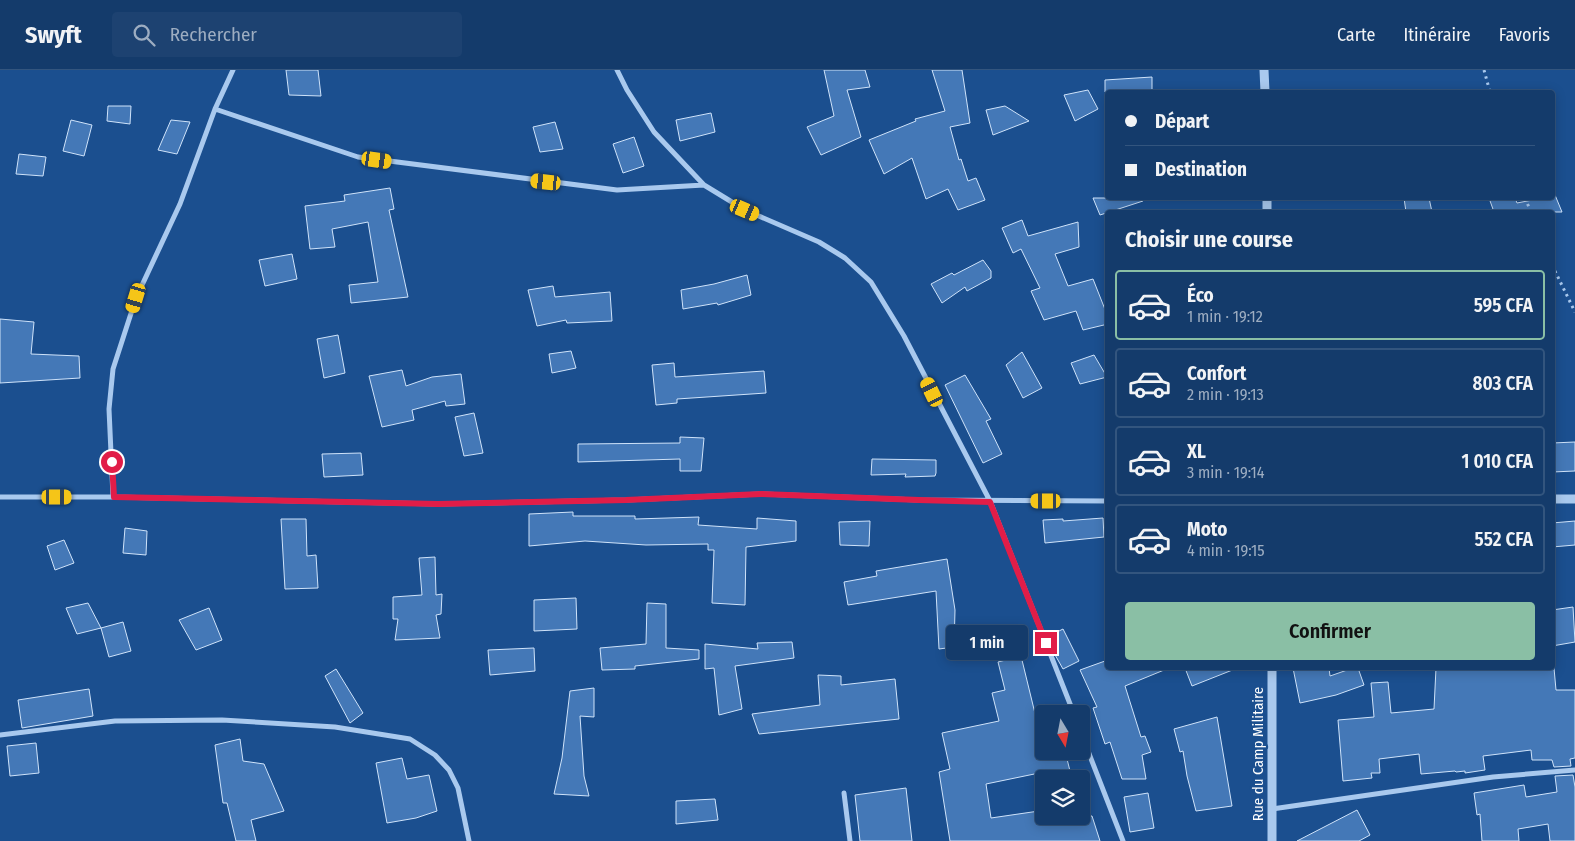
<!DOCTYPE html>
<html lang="fr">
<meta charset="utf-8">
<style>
:root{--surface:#143b6b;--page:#1d4271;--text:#f1f3f6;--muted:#9dadc1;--line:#33557e;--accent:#8abfa5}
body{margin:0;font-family:"Fira Sans Condensed",sans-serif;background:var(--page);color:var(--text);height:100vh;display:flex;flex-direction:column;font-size:19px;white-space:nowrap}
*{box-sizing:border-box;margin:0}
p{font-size:16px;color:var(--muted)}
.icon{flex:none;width:28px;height:28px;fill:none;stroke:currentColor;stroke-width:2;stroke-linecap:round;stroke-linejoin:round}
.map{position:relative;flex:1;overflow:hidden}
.sheet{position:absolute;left:1105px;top:140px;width:450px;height:460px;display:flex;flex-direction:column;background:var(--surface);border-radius:5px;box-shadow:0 2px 12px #0003,0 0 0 1px var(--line)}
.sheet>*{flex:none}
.banner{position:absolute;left:1105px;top:20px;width:450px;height:110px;border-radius:5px;box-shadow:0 2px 12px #0003,0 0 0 1px var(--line);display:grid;align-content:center;height:110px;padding:0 20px;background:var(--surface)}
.needle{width:32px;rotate:170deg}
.fabs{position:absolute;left:1035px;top:635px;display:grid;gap:10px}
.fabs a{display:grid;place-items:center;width:55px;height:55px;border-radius:5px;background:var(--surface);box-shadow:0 2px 12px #0003,0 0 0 1px var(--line);font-size:25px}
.end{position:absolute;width:22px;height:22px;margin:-11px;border:6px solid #e11d48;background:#fff;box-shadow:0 0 0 2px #fff}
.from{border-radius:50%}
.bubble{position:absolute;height:35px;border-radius:5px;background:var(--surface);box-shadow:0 2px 12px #0003,0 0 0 1px var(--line);font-size:16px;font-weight:600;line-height:35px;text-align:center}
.car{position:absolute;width:15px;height:30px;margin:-15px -8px;border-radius:6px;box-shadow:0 0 4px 1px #0007;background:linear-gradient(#f5c518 24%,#345 0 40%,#f5c518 0 76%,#345 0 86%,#f5c518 0)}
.banner b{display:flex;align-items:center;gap:18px;height:48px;font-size:19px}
.banner b+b{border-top:1px solid var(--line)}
.banner i{width:12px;height:12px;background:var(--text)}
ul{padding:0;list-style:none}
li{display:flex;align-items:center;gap:15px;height:70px;margin:0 10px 8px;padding:0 10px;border:2px solid var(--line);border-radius:5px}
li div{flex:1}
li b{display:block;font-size:19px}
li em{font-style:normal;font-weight:600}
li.current{border-color:var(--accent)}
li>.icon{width:45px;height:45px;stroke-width:1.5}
h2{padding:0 20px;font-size:22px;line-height:60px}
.primary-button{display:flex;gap:10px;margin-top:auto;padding:10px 20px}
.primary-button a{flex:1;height:58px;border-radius:5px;background:var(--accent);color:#111;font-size:20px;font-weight:600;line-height:58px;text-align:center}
header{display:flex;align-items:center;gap:30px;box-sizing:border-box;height:70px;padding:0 25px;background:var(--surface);border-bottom:1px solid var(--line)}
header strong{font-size:24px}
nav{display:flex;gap:28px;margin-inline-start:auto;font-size:18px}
.search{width:350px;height:45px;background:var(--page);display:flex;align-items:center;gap:12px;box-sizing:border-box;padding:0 18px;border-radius:5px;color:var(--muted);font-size:19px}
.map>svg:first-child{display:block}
.building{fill:#4478b7;stroke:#cfe3fa}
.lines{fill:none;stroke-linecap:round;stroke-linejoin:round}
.path{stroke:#a9c9ee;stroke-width:3;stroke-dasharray:2.5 4;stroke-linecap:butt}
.minor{stroke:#a9c9ee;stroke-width:5}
.tertiary{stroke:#a9c9ee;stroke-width:9}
.route{stroke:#e11d48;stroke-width:6}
.labels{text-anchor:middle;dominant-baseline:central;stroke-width:4.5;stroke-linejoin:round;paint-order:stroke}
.street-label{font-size:15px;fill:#fff;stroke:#1b4f8f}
</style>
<header>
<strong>Swyft</strong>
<div class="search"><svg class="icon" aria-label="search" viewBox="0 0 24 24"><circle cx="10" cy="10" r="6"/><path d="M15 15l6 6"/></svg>Rechercher</div>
<nav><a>Carte</a><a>Itinéraire</a><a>Favoris</a></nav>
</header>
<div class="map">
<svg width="1575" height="771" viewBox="0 0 1575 771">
<rect width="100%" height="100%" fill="#1b4f8f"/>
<path class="building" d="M286,0H318L321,26L289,25Z
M824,0H865L870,17L847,20L861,67L821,85L807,57L834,46Z
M932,0H962L970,53L950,57L959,90L961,89L968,111L976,108L985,130L958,140L948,119L926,129L912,88L884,104L869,70L916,51L915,49L945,41Z
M1152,7V22H1105V10Z
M1088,20L1098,39L1075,51L1064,25Z
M108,36H131L130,54L107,51Z
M1005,36L1029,51L993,65L986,40Z
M711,43L715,62L680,71L676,50Z
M71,50L92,55L84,86L63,81Z
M171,50L190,52L177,84L158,80Z
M555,52L563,79L540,82L533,57Z
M634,67L644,96L623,103L613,74Z
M19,84L46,87L43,106L16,104Z
M390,118L394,139L389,140L408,227L351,233L349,215L378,212L368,152L332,159L335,177L310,179L305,136L345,131L344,125Z
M1552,125H1555L1562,142H1494L1489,128H1515L1517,133L1543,128H1552Z
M1093,128H1143V131L1100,145Z
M1404,128H1429L1432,142H1406Z
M1022,150L1028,166L1078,152L1079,177L1055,184L1068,216L1093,209L1108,247V254L1083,260L1076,241L1044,250L1031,221L1040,218L1021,179L1013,183L1002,158Z
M292,184L297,209L265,216L259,190Z
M983,190L991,201V208L967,221L965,217L942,233L931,214L952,203L954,205Z
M747,205L751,225L718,235L717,233L683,239L681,220L714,214Z
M553,216L555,227L610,222L612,251L567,253L566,250L537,256L528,220Z
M0,249L34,252L31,284L79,286L80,308L0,313Z
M338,265L345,303L324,308L317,269Z
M571,281L576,298L552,303L549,284Z
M1022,282L1042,318L1023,328L1006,295Z
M1094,285L1107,307L1080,314L1071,293Z
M674,293L675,307L764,301L766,323L677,329V333L656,335L652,295Z
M402,300L406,316L432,307L461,304L465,334L446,336L445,331L412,340L414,350L382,357L369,306Z
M965,305L991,349L986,351L1002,384L983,393L945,315Z
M474,343L483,383L464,386L455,347Z
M680,367L704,368L701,401H680V389L578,392V374L680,373Z
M1575,372V401L1552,402V373Z
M361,383L363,405L324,407L322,384Z
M872,389L936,390V403L935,406L905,407L906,404L871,405Z
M573,442V446H635V449L699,447L698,455L757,459V448L796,451V471L746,477L745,535L712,533L714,480H708V474L646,475L585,471L529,476V444Z
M1103,448L1104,467L1045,473L1043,450L1063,449V451Z
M281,449H306L307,486L316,485L318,518L285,519Z
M870,451L869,476L840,475L839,452Z
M1575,451V475L1552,477V453Z
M125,458L147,461L146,485L123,483Z
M64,470L74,493L55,500L47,476Z
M435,487L436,525L442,524L441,544L436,545L440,568L395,570L398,549H393V527L422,525L419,488Z
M947,489L955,540L954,577L939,579L936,521L848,535L844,512L877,506L876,501Z
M576,528L577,559L534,561V530Z
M88,533L101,558L77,564L66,538Z
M647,533L666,534V578L699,580V589L635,596V599L602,600L600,578L646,574Z
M1573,537L1575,572L1552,576V540Z
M209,538L222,570L196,580L179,550Z
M123,552L131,581L109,587L101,558Z
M1063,559L1079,591L1063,599L1054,583L1049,566Z
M792,572L794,588L735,596L742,639L719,645L714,598L705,599V574L758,579L757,573Z
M534,578L535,601L490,605L488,580Z
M1021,586L1041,668L1044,667V681H1065L1072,709H1045L1044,702L986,714L991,748L1039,741L1040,746H1092L1100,771H950L939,702L950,699L942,663L999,651L992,623L1005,620L998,592Z
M1105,591L1106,598H1169L1125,616L1141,667L1145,666L1151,682L1142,685L1146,709H1122L1110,672L1105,674L1093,638L1097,637L1080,600Z
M1185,598H1235V599L1192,616Z
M1293,598H1329L1330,606L1353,598H1358L1364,615L1336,625L1300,633Z
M1436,598H1554L1556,620H1575V688L1570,689L1571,696L1554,697L1552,690H1532L1531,680L1483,686L1485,700L1465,703V701L1456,702L1455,701L1421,704L1419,684L1379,689L1380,703H1371L1372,708L1343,711L1338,650L1374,647L1371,613L1388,612L1391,643L1434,639Z
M336,599L363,643L350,653L325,606Z
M818,605L841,606V615L895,609L899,649L759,664L752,644L820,635Z
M594,618V647L580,646L584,706L589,726L554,724L562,688L570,621Z
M89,619L93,646L22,658L18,630Z
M1217,647L1232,736L1196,741L1187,706L1183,681L1180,682L1174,659Z
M240,669L243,691L264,694L284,741L251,750L256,771H236L227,733H223L215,675Z
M36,673L39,703L10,706L7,676Z
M402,688L407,709L429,705L437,741L416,748L387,753L376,693Z
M1573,705L1575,717V771H1550L1548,754L1518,759L1519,771H1482L1480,744L1477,745L1474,723L1524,715L1526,727L1557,722L1555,706Z
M906,718L912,771H860L855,725Z
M1148,723L1154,758L1130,762L1124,727Z
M715,729L718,750L676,754V731Z
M1357,740L1370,765L1359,771H1297Z"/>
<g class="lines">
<path class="path" d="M1484,0L1490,22
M1525,128L1531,142
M1552,195L1575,242"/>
<path class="minor" d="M617,0L627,20L654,62L704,115L745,140L819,172L845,188L871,212L904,266L990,431L1074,644
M215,39L358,87L617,120L704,115
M0,427H113L438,434L626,430L761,424L919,430L1108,431
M113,427L109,339L113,299L136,228L180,134L215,39L233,0
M1081,663L1123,771
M0,665L115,651L222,650L335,657L410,669L435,685L449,700L458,718L469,771
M844,723L850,771
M1272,739L1493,707L1575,700"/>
<path class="tertiary" d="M1264,0L1265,22
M1267,128V142
M1552,429H1575
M1272,771V598"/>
</g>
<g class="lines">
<path class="route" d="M112,392L114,427L438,434L626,430L761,424L919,430L990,432L1046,573"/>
</g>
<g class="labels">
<g class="street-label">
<text transform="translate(1258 684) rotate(-90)">Rue du Camp Militaire</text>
</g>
</g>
</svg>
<div class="fabs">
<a><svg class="needle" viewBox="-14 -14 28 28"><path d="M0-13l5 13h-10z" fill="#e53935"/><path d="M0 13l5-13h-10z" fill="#9dadc1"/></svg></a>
<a><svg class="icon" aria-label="layers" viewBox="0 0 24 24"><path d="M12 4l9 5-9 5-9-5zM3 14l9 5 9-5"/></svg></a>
</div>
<i class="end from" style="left:112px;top:392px"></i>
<i class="end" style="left:1046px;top:573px"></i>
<div class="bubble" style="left:946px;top:555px;width:82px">1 min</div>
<i class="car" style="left:377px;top:90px;rotate:98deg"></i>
<i class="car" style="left:546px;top:112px;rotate:276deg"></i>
<i class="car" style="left:745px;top:140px;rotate:113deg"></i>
<i class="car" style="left:136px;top:228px;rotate:197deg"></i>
<i class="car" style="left:932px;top:322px;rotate:334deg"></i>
<i class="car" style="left:57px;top:427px;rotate:90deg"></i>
<i class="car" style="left:1046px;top:431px;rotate:270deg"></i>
<div class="banner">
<b><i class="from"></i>Départ</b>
<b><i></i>Destination</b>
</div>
<section class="sheet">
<h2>Choisir une course</h2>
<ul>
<li class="current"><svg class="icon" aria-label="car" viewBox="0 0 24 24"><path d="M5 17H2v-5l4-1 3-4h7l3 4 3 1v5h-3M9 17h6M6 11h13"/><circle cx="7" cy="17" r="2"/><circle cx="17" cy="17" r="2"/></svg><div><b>Éco</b><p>1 min · 19:12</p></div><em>595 CFA</em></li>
<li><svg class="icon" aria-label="car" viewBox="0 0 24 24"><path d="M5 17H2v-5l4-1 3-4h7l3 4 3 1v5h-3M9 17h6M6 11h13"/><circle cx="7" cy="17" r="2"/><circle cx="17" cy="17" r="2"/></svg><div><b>Confort</b><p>2 min · 19:13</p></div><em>803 CFA</em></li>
<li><svg class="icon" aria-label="car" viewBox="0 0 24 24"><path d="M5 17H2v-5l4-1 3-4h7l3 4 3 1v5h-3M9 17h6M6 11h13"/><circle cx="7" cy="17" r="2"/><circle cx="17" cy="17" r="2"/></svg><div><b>XL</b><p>3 min · 19:14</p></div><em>1 010 CFA</em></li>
<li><svg class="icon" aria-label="car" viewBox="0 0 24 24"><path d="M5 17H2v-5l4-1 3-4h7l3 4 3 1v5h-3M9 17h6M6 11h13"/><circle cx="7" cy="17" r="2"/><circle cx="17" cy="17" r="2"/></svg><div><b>Moto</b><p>4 min · 19:15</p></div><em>552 CFA</em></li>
</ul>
<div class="primary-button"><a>Confirmer</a></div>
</section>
</div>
